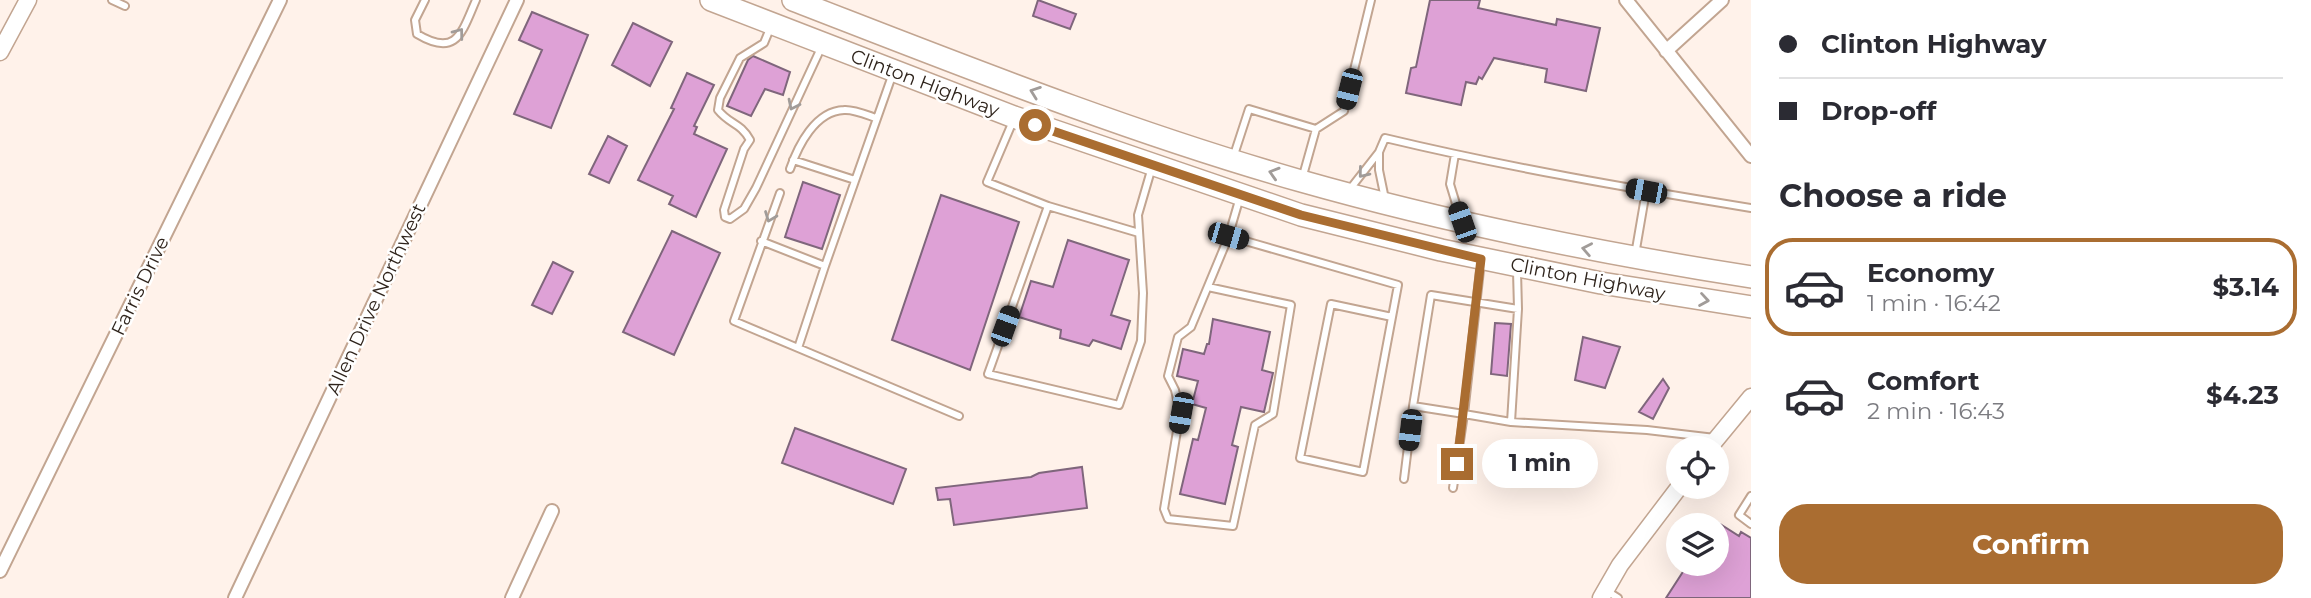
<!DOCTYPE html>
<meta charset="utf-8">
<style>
:root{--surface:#fff;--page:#f2f2f3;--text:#2b2b33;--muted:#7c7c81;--line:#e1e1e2;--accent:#aa6d31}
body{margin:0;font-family:Montserrat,sans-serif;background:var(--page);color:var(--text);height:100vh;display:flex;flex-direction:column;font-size:26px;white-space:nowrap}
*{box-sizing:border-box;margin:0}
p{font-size:23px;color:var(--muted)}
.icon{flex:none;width:38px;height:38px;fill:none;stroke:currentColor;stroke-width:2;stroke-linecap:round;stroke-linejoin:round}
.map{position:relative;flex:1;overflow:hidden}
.side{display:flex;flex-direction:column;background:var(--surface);width:560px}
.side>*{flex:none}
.banner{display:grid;align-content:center;height:154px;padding:0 28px;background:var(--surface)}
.tools{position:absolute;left:1666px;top:436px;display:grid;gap:14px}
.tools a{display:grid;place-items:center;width:63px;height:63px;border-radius:50%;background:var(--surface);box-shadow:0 7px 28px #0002;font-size:35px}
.end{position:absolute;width:32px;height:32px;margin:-16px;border:9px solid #aa6d31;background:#fff;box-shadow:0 0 0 4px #fff}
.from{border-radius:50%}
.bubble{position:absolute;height:49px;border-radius:24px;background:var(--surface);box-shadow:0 7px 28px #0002;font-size:23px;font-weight:700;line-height:49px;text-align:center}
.car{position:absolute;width:21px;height:42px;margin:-21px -10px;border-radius:9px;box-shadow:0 0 5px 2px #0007;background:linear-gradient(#222 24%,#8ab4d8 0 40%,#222 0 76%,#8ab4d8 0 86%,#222 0)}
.banner b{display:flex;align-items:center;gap:24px;height:66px;font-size:26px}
.banner b+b{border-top:2px solid var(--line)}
.banner i{width:18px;height:18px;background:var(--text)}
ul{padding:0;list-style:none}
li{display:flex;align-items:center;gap:21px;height:98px;margin:0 14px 10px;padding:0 14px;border:4px solid transparent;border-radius:28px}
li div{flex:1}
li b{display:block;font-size:26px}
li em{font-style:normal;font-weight:700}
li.active{border-color:var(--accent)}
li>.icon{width:63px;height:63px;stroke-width:1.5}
h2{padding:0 28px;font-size:32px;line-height:84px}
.button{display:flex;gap:14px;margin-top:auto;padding:14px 28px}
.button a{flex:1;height:80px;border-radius:28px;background:var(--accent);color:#fff;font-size:28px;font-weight:700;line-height:80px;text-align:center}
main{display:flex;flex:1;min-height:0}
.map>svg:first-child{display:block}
.building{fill:#dea1d6;stroke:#7f667c;stroke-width:2}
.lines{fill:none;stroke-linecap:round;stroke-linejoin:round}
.lane-casing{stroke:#c2a591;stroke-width:10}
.street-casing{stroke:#c2a591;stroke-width:16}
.secondary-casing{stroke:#c2a591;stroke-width:19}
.highway-casing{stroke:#c2a591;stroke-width:24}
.lane{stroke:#fff;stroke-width:6}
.street{stroke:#fff;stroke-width:12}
.secondary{stroke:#fff;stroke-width:16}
.highway{stroke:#fff;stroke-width:21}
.oneway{stroke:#a19c99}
.route{stroke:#aa6d31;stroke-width:9}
.labels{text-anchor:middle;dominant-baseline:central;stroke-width:5;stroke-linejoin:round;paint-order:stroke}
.street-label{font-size:19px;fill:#2f241c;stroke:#fff}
</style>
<main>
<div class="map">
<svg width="1751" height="598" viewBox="0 0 1751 598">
<rect width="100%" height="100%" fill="#fff2ea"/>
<path class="building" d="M1038,0L1076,14L1070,29L1033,16Z
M1430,0H1480L1478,8L1556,25L1557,19L1600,28L1586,91L1545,82L1547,69L1494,58L1482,79L1479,77L1476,84L1466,82L1461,105L1406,93L1411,68L1416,67Z
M532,12L588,35L551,128L514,114L542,50L519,40Z
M633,23L672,42L650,86L612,65Z
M753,56L790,72L783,95L765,89L751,116L727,106L748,60Z
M687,73L714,85L694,126L697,127L694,134L727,149L696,217L669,204L673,196L638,180L674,109L671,108Z
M608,136L627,146L609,183L589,174Z
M803,182L840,195L822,249L785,237Z
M941,195L1019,222L970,370L892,340Z
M672,231L720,253L674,355L623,332Z
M1068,240L1129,260L1111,315L1130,321L1121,349L1093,340L1089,346L1060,338L1061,330L1019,317L1031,281L1053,287Z
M553,262L573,272L552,314L532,305Z
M1213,319L1270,332L1262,370L1273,373L1264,412L1241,407L1232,445L1238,447L1225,504L1180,494L1193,439L1198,440L1206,408L1192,404L1198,381L1177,376L1183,349L1204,354L1207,344H1209Z
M1495,323L1511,324L1507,376L1491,374Z
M1583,337L1620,347L1605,388L1575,380Z
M1663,379L1669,388L1653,419L1639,412Z
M795,428L906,469L893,504L782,463Z
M1082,467L1087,508L954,525L950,499L938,500L936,488L1031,477L1039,473Z
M1717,522L1739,536L1741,532L1751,538V598H1666L1688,564H1717Z"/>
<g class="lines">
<defs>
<path id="lane" d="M112,0L125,6
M425,0L415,20L417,34C457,58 462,32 476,0
M771,26L764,43L740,58L720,98L718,110C730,125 740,122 750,140L744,149L724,210L725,217L730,219L744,209L756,188L821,48
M1013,121L987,182L1048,206L988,374L1119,405L1141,341L1143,293L1138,215L1152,167
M1316,129L1344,111L1371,0
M1379,152V170L1385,199
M1455,154L1450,184L1460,217
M1233,158L1249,109L1316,129L1302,179
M793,160L855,180
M790,169C798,146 815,111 844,110C853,109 867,115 876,118
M1350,189L1379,152L1385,138C1506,167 1628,188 1751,208
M780,193L734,321L798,348L825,266
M1048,206L1139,233
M1228,236L1398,285L1363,472L1300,458L1331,304L1392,317
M761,241L825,266L893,73
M1635,255L1646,191
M1481,261L1464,414L1511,422L1518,309L1517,271
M1208,287L1291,305L1273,414L1255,425L1233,526L1168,519L1164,509L1180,413L1175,390L1168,376L1178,337L1191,327L1228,238L1240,197
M798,348L959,416
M1511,422L1647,430L1715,438
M1404,479L1413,406
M1453,488L1464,414L1413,406L1431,295L1518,309
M1751,496L1739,515L1751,524
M1607,591L1618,598"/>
<path id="street" d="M1626,0L1751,156
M1666,51L1722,0
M0,571L280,0
M235,598L517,0
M512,598L552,511"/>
<path id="secondary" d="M0,52L28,0
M1709,448L1751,397
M1601,598L1620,565L1680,486"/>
<path id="highway" d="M711,0L1014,117L1301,215L1441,250L1601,283L1751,307
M793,0C961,65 1128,132 1301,181C1449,223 1599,253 1751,277"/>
</defs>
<use href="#lane" class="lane-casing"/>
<use href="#street" class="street-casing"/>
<use href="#secondary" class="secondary-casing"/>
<use href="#highway" class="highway-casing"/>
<use href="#lane" class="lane"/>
<use href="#street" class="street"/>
<use href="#secondary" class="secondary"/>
<use href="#highway" class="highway"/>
</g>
<defs><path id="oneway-chevron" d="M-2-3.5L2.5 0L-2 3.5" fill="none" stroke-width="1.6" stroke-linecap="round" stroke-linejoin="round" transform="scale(1.75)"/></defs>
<g class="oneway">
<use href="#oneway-chevron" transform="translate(459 33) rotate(-53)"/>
<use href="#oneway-chevron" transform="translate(1035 92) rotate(-160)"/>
<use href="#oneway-chevron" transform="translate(793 105) rotate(116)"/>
<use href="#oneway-chevron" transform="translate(1274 173) rotate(-163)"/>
<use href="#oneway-chevron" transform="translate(1363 173) rotate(129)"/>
<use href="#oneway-chevron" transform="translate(770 217) rotate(111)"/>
<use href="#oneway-chevron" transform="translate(1587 249) rotate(-169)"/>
<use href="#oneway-chevron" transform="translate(1704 300) rotate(9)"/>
</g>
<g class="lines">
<path class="route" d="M1035,125L1301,215L1481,259L1457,464"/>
</g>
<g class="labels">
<g class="street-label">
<text transform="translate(925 83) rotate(21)">Clinton Highway</text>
<text transform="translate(1588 279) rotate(11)">Clinton Highway</text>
<text transform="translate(140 286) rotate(-64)">Farris Drive</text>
<text transform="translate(376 299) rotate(-65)">Allen Drive Northwest</text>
</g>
</g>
</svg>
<div class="tools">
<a><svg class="icon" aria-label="locate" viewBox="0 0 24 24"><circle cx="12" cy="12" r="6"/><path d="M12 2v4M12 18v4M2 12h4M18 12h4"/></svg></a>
<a><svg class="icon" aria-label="layers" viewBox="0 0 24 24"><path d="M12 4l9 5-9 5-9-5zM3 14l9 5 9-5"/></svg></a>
</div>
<i class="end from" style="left:1035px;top:125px"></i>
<i class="end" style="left:1457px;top:464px"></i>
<div class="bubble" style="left:1482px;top:439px;width:116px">1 min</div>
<i class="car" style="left:1349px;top:89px;rotate:194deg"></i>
<i class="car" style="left:1646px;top:191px;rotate:281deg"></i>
<i class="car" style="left:1462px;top:222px;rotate:341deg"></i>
<i class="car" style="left:1228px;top:236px;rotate:106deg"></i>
<i class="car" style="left:1005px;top:326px;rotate:20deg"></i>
<i class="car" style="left:1181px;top:413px;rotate:190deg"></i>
<i class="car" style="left:1410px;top:430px;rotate:187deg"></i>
</div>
<section class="side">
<div class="banner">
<b><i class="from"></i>Clinton Highway</b>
<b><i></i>Drop-off</b>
</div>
<h2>Choose a ride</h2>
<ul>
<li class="active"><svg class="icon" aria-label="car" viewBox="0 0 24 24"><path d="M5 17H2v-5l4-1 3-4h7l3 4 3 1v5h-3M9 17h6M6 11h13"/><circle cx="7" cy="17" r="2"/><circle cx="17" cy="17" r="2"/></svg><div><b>Economy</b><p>1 min · 16:42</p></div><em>$3.14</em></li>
<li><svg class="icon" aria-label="car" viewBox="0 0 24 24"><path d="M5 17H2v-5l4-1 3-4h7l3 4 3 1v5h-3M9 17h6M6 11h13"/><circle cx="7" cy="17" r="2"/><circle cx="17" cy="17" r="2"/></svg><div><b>Comfort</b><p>2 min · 16:43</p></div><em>$4.23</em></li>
</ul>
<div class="button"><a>Confirm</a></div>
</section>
</main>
